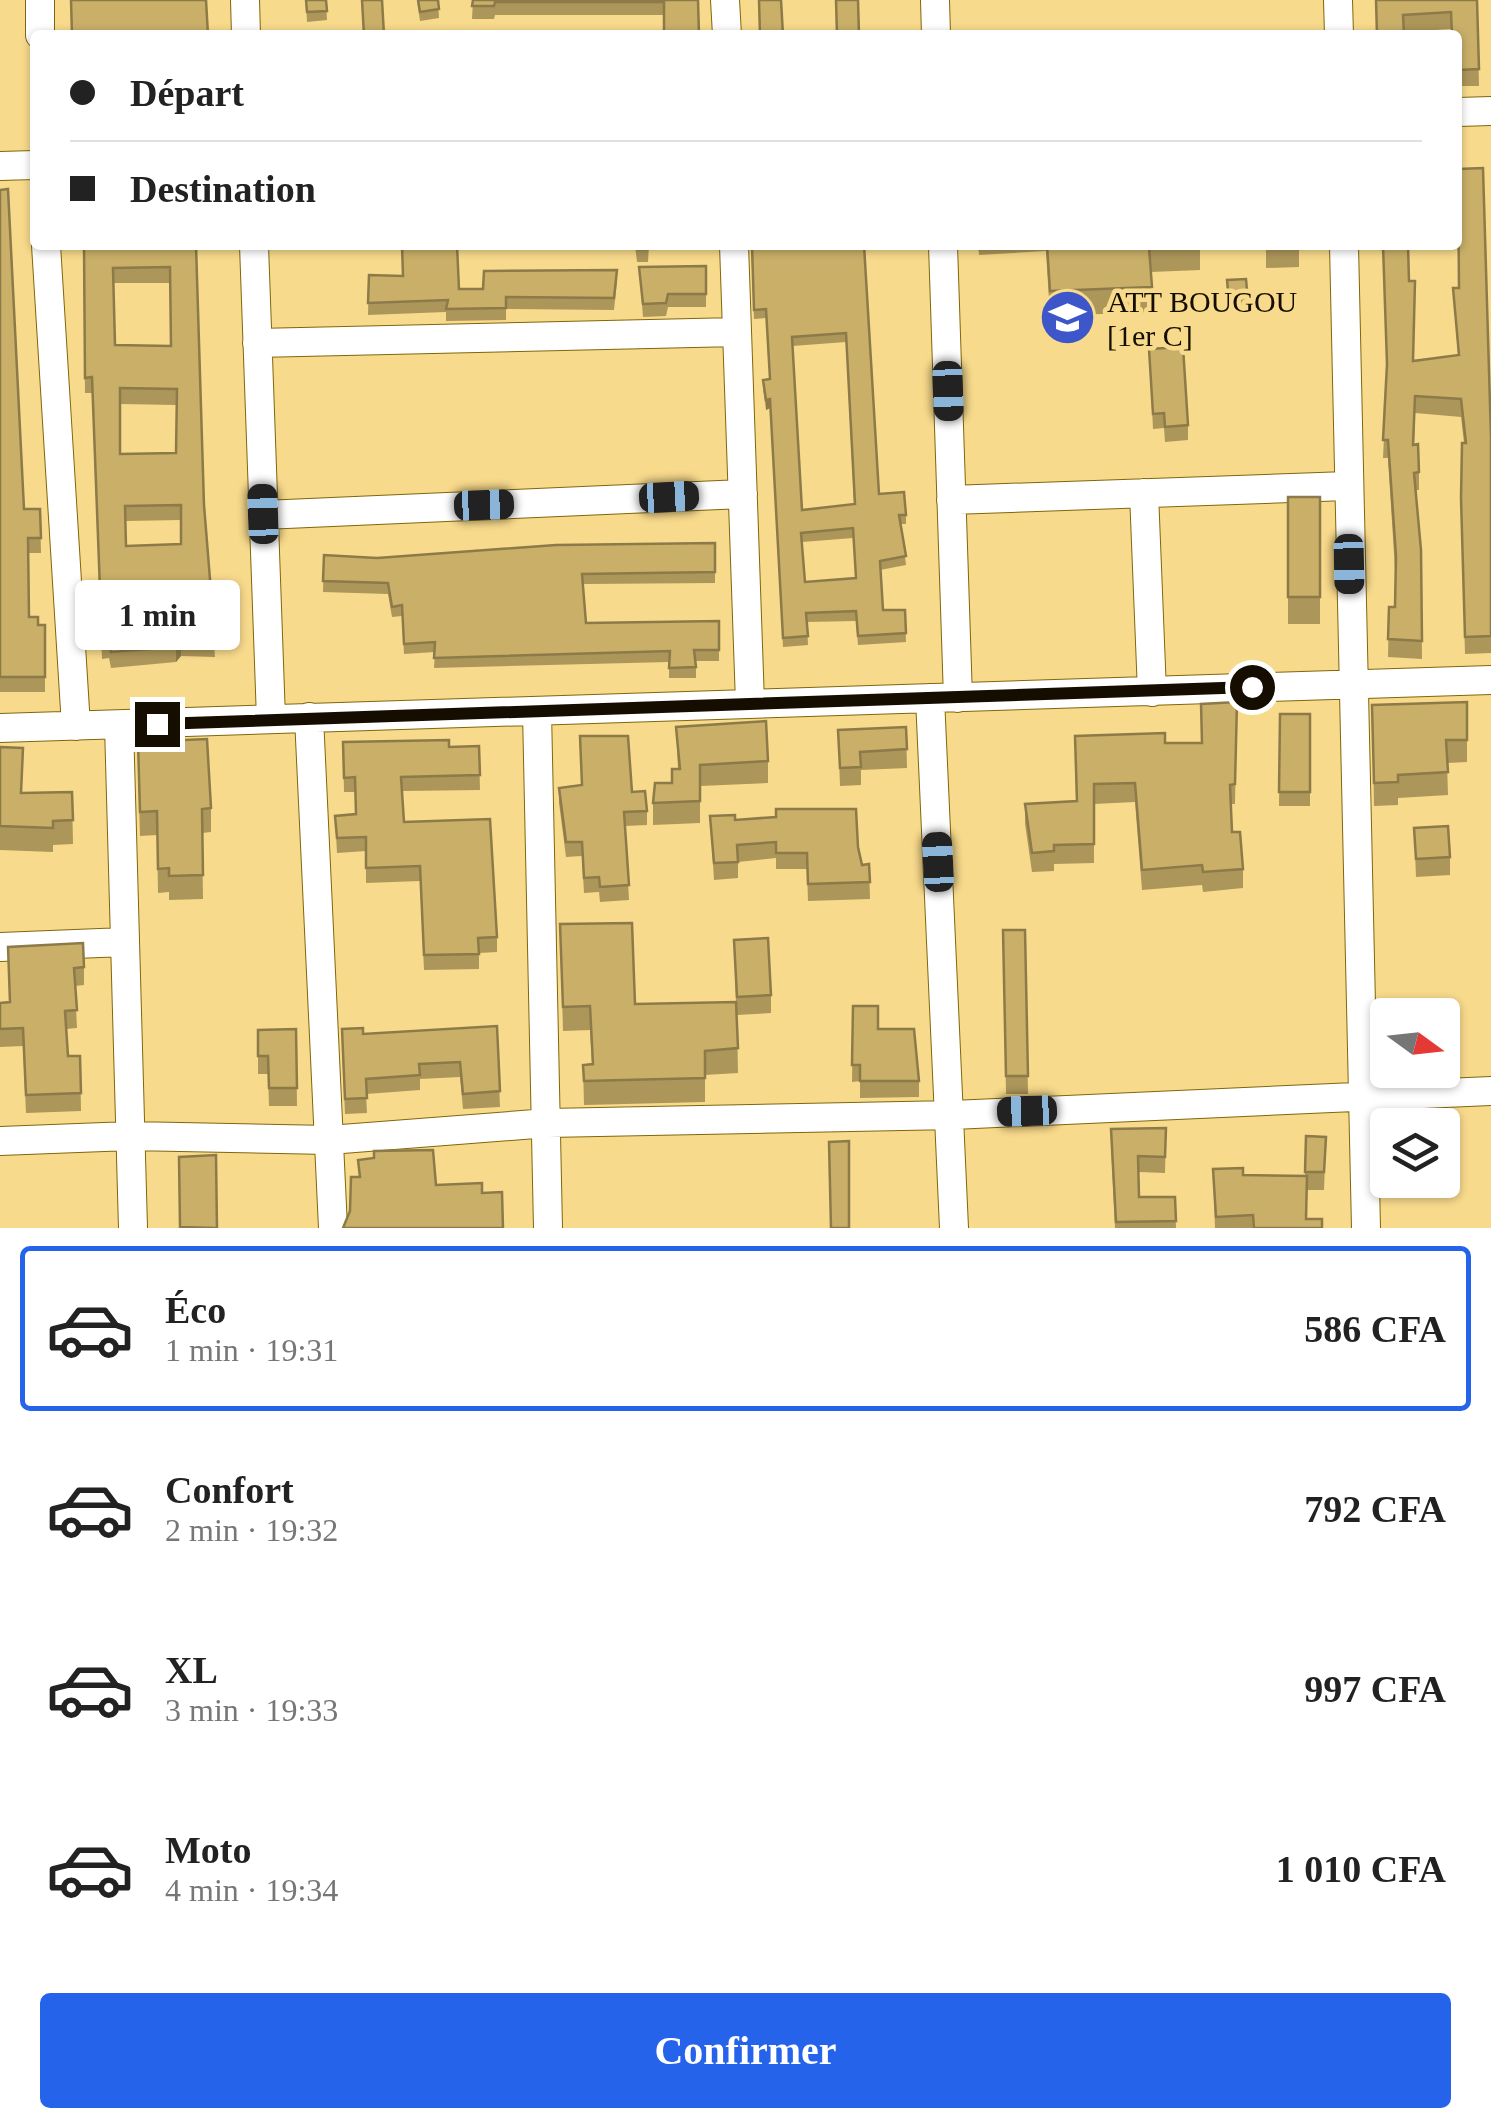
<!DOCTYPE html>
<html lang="fr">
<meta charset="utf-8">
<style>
:root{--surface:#fff;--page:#f6f6f6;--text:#222;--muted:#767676;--line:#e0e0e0;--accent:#2563eb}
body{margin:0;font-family:Georgia,serif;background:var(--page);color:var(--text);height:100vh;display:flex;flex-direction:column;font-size:38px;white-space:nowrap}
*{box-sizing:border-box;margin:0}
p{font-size:32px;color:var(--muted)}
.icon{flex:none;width:55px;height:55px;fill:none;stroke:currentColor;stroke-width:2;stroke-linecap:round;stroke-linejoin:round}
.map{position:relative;height:1228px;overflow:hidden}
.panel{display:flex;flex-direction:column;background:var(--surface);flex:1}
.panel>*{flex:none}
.banner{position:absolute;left:30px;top:30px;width:1432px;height:220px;border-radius:10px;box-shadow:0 2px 8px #0004;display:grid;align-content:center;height:220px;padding:0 40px;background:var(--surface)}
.needle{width:65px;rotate:105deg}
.fabs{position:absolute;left:1370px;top:998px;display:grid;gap:20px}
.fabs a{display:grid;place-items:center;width:90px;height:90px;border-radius:10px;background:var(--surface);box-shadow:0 2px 8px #0004;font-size:50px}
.end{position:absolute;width:45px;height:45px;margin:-22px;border:12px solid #150d00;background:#fff;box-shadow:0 0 0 5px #fff}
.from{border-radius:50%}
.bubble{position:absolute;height:70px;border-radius:10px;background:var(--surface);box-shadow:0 2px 8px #0004;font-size:32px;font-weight:700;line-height:70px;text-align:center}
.car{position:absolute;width:30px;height:60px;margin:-30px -15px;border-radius:12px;box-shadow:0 0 8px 2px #0007;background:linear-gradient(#222 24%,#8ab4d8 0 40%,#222 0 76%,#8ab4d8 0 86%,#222 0)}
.banner b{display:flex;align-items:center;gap:35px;height:95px;font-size:38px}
.banner b+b{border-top:2px solid var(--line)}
.banner i{width:25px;height:25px;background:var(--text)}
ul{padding:18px 0 0;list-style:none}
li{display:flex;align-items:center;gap:30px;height:165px;margin:0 20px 15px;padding:0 20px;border:5px solid transparent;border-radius:10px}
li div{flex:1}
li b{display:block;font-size:38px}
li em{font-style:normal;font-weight:700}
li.active{border-color:var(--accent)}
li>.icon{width:90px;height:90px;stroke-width:1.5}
.cta{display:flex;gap:20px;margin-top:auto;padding:20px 40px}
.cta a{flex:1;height:115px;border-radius:10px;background:var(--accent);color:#fff;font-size:40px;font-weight:700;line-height:115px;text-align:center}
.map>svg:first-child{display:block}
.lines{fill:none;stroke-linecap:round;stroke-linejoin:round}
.minor-casing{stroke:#81660b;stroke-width:30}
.minor{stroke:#fff;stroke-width:28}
.wall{fill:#ad9659;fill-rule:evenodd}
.shaded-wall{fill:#8d7a49}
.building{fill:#c9af68;stroke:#8d7a49;stroke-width:2.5;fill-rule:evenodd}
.route{stroke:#150d00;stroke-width:12}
.labels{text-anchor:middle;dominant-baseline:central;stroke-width:9;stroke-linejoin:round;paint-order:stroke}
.poi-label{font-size:30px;fill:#150d00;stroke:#f8da8c;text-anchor:start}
</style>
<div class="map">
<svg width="1491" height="1228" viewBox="0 0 1491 1228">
<rect width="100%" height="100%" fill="#f8da8c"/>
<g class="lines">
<defs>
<path id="minor" d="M40,0V35
M245,0L246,35
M725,0L727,35
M935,0L936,35
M1338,0L1339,35
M1458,112L1491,111
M0,166L35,165
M46,245L76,726
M254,245L271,719
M734,245L750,703
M943,245L958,698
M1344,245L1366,1228
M257,343L737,332
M1144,493L1152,692
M951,500L1347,486
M263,515L743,494
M930,698L954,1228
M537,711L548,1228
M309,717L333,1228
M119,725L133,1228
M0,728L1491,680
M0,947L125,942
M0,1141L130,1136L329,1140L548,1123L953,1115L1491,1091"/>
</defs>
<use href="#minor" class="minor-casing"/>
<use href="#minor" class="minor"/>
</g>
<path class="wall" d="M306,0H326L327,20L307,22Z
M417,0H438L439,18L420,21Z
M473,0H698L664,15H495L494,19H472Z
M1376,0H1477L1479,86H1458V35L1451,29L1404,32Z
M0,190L24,509H40L41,553H29V617L38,625H45V692H0Z
M83,245H196L204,505L215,657L181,656L176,662L111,668L109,658L102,659L92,393H85ZM113,283H170L171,346L115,345ZM120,404L176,405V453L120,454ZM181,520V544L126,546V521Z
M635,245H649L648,262H637Z
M751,245H864L879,494L906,515V524H901L906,565L880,570L883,610H905L906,642L858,645L856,621L807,622L808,645L783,647L770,408L766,410L763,389V380L770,379L766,318L754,319ZM846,342L854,504L802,510L792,346ZM853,538L856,578L805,582L802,542Z
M978,245H1200V270L1151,272L1152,312L1050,316L1046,251L979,255Z
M1266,245H1299V267L1266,268Z
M706,266V307H668L666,316L643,317L639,267Z
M369,275L403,276L459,289L617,281L614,310L506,309V320L446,321V312L368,315Z
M1246,279L1248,310L1229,311L1227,280Z
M1453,288L1491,438V653L1465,654L1461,516L1464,443L1461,417L1415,413L1414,445L1419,472V490H1416L1421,550L1422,659L1388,657L1389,607H1395V570L1388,458H1383L1387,372L1413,361L1458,355Z
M1149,349L1188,425V440L1165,442L1164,428L1153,429Z
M1288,497H1320V624H1288Z
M715,543V583L583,584L586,623L719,621V661H696V678H669V662L434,668L435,652L404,654L402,616L392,617L388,594L323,592L324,555L377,558Z
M1237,702L1235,804H1230L1232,832L1243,869V888L1203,892L1202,885L1142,890L1135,802L1094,804V863L1054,864V871L1032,872L1025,824V804L1076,801L1075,736L1165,743H1202L1201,704Z
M1467,702V762L1447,763L1448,795L1398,798V805L1374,806L1372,705Z
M1280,714H1310V806H1279Z
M676,727L768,761V783L700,786V823L653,825V803L672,783L678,769Z
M906,727L907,768L861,770V785L840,786L838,730Z
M343,742L449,747L479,746L480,790L402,791L404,822L497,937V952L479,953V969L424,970L420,881L366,883V851L337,853L335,816L355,814V792H344Z
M0,747L22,793L72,792L73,844L53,845V852L0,850Z
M138,767L211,808V832L202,833L203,899L169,900V892L158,893L157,835L140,836Z
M581,785L632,792L647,811V825L625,826L629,900L600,902L599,892L584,893L582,856L566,857L559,803V788Z
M710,816L735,820L858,847L862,865L869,864L870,899L808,901L807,869H776V858L738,862V878L714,880Z
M1414,828L1450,857V875L1416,877Z
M560,924L635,1004L736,1002L734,940L771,995V1013L737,1015L738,1073L705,1075V1102L584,1105L583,1065L592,1064L590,1030L563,1031Z
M1003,930H1025L1028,1094H1006Z
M8,947L84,967V985L75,986L77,1028L66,1029L68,1056H80L81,1111L26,1113L23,1046L0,1047V1003L10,1002Z
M853,1006L878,1029L919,1081V1097L860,1098V1081L852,1082Z
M497,1026L500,1107L463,1109L460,1077L420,1079V1090L366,1094L367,1113L345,1114L342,1044L363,1034Z
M296,1029L297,1106H269L268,1074H258V1030Z
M1166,1128L1165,1173L1139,1172V1197H1175L1176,1228H1115L1111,1145Z
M1306,1136L1326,1137L1324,1190H1307L1306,1219L1322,1228H1215L1213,1169L1243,1175L1305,1176Z"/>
<path class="shaded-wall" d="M770,399V408L766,410V400Z
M181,640V656L176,662V647Z"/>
<path class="building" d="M71,0H206L208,35H72Z
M306,0H326L327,11L307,12Z
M362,0H382L384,35H364Z
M418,0H438L439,9L420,12Z
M473,0H698L699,35H664V2H495L494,6H472Z
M759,0H781L783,35H760Z
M836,0H858L859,35H837Z
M1376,0H1477L1479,69L1458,70V35H1452L1451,12L1403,15L1404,35H1377Z
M1483,168L1491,438V636L1465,637L1461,498L1462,443H1466L1461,399L1415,396L1413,445L1418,444L1419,472L1414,473L1421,550L1422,641L1388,639L1389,607H1395L1396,556L1388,440H1383L1387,364L1383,245H1408L1409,281H1415L1413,361L1459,355L1453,288H1459L1458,169Z
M8,189L24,509H40L41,538H28L29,617H38V625H45V677H0V190Z
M84,245H196L204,505L215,641L181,640L176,647L111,652L109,643H102L92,377L85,378ZM170,267L171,346L115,345L113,268ZM120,388L177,389L176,453L120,454ZM181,505V544L126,546L125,506Z
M402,245H457L459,289H483L484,271L617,270L614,298L506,297V308L446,309L448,300L368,303L369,275L403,276Z
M637,245H649L648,249H637Z
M752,245H864L879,494L904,492L906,515H899L906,556L880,561L883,610H905L906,633L858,636L856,611L806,613L808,636L783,638L770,399L766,400L763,380L770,379L766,309L754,310ZM846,333L855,504L802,510L792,337ZM853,528L856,578L805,582L801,533Z
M1047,245H1187L1149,247L1152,287L1050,291Z
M706,266V294H668L666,303L643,304L639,267Z
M1246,279L1248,301L1229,302L1227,280Z
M1183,347L1188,425L1165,427L1164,413L1153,414L1149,349Z
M1288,497H1320V597H1288Z
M715,543V572L582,574L586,623L719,621V650H694L696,667L669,668L670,651L434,658L435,642L404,644L402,605L392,607L388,583L323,581L324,555L377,558L556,545Z
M1237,702L1235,784L1230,785L1232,832H1240L1243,869L1203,872L1202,865L1142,870L1135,783L1094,784V844L1054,845V851L1032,853L1025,804L1077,801L1075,736L1165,733V743H1202L1201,704Z
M1467,702V740H1446L1448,772L1398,775V782L1374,783L1372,705Z
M1280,714H1310V792H1279Z
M766,721L768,761L700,765V801L653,803L655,783H672V769H680L676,727Z
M906,727L907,749L860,752L861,767L840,768L838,730Z
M580,736H628L632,792L645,791L647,811L624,812L629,885L600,887L599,877L584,878L582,842H566L559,788L582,785Z
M207,739L211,808L202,809L203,875L169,876V868L158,869L157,811L140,812L138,742Z
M449,740V747L479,746L480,775L401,777L404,822L490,819L497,937L478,938L479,954L424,955L420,866L366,868V837L337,838L335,816L356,814L355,777L344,778L343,742Z
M0,747L23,748L21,793L72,792L73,820L53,821V828L0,826Z
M776,809H856L858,847L862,865L869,864L870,882L808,884L807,853H776V842L737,845L738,862L714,863L710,816L735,815V820L776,817Z
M1448,826L1450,857L1416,859L1414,828Z
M632,923L635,1004L736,1002L738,1048L705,1051V1078L584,1081L583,1065L593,1064L590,1006L563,1007L560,924Z
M1003,930H1025L1028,1076H1006Z
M768,938L771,995L737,997L734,940Z
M83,943L84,967L74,968L77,1010L65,1011L68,1056H80L81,1093L26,1095L23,1028L0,1029V1003L10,1002L8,947Z
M853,1006H878V1029H914L919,1081H860V1065H852Z
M497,1026L500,1091L463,1094L460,1062L419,1064L420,1075L366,1079L367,1098L345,1099L342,1029L363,1028V1034Z
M296,1029L297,1088H269L268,1056H258V1030Z
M1166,1128L1165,1157L1138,1156L1139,1197H1175L1176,1221L1116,1222L1111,1129Z
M1306,1136L1326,1137L1324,1172H1305Z
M849,1141V1228H831L829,1142Z
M433,1150L436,1185L482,1183V1193L502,1192L503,1228H343L350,1211L351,1177H360L358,1160L374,1158V1151Z
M216,1155L217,1228L180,1227L179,1157Z
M1243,1168V1175L1307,1176L1306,1219H1322V1228H1254L1253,1215L1216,1217L1213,1169Z"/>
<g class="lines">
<path class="route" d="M157,724L1252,687"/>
</g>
<defs>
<symbol id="school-disc" viewBox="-11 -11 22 22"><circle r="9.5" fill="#3d57ca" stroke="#f8da8c"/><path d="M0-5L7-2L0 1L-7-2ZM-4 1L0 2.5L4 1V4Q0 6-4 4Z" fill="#fff"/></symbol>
</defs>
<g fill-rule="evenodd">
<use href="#school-disc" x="1036" y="286" width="63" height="63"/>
</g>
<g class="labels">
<g class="poi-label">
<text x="1107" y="301">ATT BOUGOU<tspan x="1107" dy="34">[1er C]</tspan></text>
</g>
</g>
</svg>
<div class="fabs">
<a><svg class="needle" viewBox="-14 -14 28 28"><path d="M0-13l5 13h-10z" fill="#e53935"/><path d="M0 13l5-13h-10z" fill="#767676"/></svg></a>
<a><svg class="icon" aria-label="layers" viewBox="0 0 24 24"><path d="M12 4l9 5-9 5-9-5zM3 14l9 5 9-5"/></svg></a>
</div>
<i class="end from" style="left:1252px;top:687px"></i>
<i class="end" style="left:157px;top:724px"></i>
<div class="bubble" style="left:75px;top:580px;width:165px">1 min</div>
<i class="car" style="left:948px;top:391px;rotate:178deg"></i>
<i class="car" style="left:669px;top:497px;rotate:87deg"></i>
<i class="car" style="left:484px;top:505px;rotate:88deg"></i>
<i class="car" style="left:263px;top:514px;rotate:358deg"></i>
<i class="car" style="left:1349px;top:564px;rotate:179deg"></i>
<i class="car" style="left:938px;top:862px;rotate:357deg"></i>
<i class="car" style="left:1027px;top:1111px;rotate:268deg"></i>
<div class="banner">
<b><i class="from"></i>Départ</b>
<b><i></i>Destination</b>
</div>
</div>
<section class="panel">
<ul>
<li class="active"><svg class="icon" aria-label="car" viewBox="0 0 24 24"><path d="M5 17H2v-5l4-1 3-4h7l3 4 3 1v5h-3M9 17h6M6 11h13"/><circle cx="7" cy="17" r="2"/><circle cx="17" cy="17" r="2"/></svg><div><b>Éco</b><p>1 min · 19:31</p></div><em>586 CFA</em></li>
<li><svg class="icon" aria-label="car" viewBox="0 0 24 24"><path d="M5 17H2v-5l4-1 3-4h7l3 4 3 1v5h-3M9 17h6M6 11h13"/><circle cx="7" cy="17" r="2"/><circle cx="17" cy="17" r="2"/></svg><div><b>Confort</b><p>2 min · 19:32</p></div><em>792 CFA</em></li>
<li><svg class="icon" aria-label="car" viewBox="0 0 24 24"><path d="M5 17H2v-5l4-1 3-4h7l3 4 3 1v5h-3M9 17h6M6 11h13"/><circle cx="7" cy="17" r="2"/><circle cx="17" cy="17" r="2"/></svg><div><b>XL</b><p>3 min · 19:33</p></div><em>997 CFA</em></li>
<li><svg class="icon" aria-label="car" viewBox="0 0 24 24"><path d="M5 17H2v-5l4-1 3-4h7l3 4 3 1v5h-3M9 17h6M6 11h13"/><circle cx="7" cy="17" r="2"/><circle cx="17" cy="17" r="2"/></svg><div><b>Moto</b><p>4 min · 19:34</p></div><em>1 010 CFA</em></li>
</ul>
<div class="cta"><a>Confirmer</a></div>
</section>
